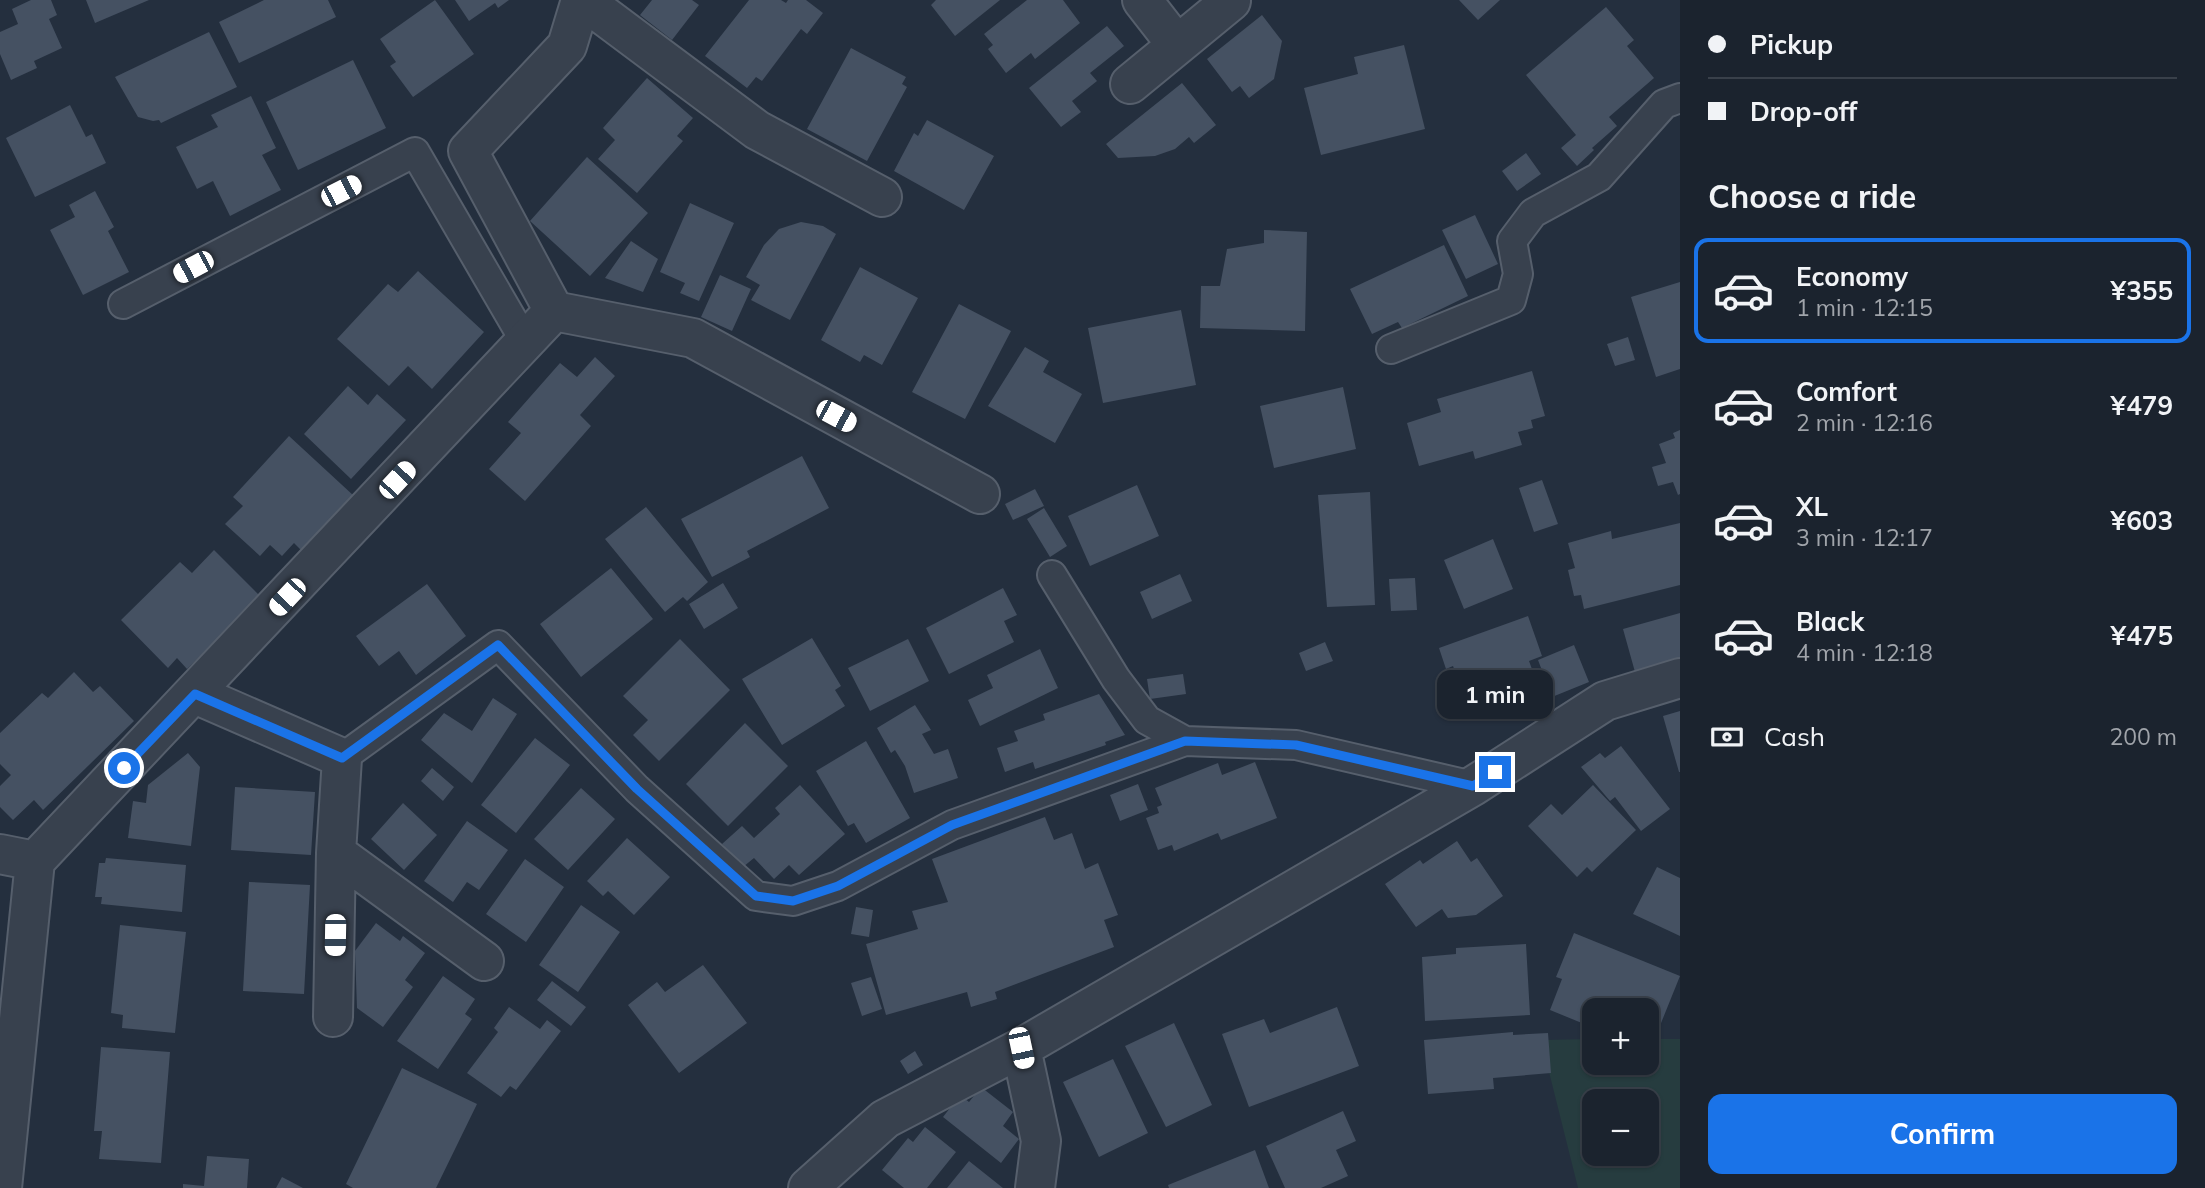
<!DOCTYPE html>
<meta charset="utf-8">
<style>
:root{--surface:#1b232e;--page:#242b36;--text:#f1f3f6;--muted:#a0a4aa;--line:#39404a;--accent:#1a73e8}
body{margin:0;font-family:Mulish,sans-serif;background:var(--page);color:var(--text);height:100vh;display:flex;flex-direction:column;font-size:26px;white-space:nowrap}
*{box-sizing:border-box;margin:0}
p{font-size:23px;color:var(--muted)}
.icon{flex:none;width:38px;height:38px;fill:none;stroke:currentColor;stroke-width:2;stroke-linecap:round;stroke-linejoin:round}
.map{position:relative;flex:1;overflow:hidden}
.panel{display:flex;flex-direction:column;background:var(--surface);width:525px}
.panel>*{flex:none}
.guide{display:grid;align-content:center;height:154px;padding:0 28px;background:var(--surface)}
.tools{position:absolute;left:1582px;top:998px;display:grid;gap:14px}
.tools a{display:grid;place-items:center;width:77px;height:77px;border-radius:14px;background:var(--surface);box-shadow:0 2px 5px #0004,0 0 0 2px var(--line);font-size:35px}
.end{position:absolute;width:32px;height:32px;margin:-16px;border:9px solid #1a73e8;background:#fff;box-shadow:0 0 0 4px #fff}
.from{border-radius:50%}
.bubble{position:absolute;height:49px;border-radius:14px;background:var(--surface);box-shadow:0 2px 5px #0004,0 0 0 2px var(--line);font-size:23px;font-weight:700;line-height:49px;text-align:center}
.car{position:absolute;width:21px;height:42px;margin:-21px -10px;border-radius:9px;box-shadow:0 0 5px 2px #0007;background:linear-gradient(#fff 24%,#345 0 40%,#fff 0 76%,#345 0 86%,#fff 0)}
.guide b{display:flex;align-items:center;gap:24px;height:66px;font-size:26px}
.guide b+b{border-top:2px solid var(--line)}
.guide i{width:18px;height:18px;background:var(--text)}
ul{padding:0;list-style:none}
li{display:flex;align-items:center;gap:21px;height:105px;margin:0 14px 10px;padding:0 14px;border:4px solid transparent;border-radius:14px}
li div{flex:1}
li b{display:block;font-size:26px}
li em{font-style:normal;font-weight:700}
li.current{border-color:var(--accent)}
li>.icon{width:63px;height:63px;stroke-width:1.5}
h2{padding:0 28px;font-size:32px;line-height:84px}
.pay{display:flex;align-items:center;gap:18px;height:77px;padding:0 28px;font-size:26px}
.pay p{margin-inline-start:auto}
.cta{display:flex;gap:14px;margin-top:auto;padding:14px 28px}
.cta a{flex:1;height:80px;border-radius:14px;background:var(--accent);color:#fff;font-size:28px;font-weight:700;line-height:80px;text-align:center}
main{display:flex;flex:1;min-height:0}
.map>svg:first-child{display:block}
.green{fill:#263c3f;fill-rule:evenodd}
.building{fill:#455162}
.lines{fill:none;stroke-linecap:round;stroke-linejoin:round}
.service-casing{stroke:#565f6c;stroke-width:32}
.minor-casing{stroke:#565f6c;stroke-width:42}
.service{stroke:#38414e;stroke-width:28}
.minor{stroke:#38414e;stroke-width:38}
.route{stroke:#1a73e8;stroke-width:9}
</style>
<main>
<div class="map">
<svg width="1680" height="1188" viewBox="0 0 1680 1188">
<rect width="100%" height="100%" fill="#242f3e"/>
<path class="green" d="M1594,1039V1062H1647V1039H1680V1188H1578L1541,1040ZM1594,1101H1647V1153H1594Z"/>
<path class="building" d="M31,0H51L57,15L49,19L62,48L34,61L37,68L11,80L0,54V32L18,24L12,9Z
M86,0H149L95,23Z
M264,0H328L336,17L239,63L219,22Z
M435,0L474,54L413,97L390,66L396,62L380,39Z
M455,0H509L498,8L495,3L469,21Z
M652,0H692L699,5L672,40L640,15Z
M749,0H781L786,3L788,0H806L823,13L807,34L801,29L762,81L756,77L747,88L705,56Z
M936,0H1000L955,36L931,5Z
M1027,0H1063L1080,23L1035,59L1031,53L1006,73L988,49L993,45L984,34Z
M1459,0H1500L1478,20Z
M1606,7L1634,40L1627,46L1654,78L1609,117L1617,126L1592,148L1594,150L1577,166L1561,148L1576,135L1526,75Z
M1262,15L1282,41L1274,79L1249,98L1240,86L1232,92L1207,59Z
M1107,26L1124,46L1090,73L1097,81L1072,101L1081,112L1061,127L1029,88Z
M209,32L237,87L161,123L159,120L153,121L138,117L115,77Z
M1404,45L1425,129L1321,155L1304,88L1358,74L1354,57Z
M851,48L906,77L902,84L907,87L867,161L807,129Z
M353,60L386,128L298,170L266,102Z
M647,78L693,118L677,136L683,141L637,193L598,159L615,140L603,128Z
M1182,83L1216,125L1194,143L1189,137L1175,149L1155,156L1118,158L1106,144Z
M251,96L276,148L262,155L281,190L230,216L213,181L197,189L176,147L218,127L211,115Z
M70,105L86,137L92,134L106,163L35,197L6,138Z
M927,120L994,156L964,210L894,171L914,133L918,136Z
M1526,153L1541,174L1517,191L1502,171Z
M587,157L648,213L590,276L530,221Z
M95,191L114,227L108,231L129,272L83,295L50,230L75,217L69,205Z
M690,203L734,223L699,301L680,293L685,283L660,272Z
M1475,215L1498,264L1466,279L1442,230Z
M801,222L823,226L836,234L790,320L751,300L760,285L746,277L764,245L779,229Z
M1264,230L1307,232L1305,331L1200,328L1201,286H1220L1227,249L1264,243Z
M631,241L658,259L643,292L605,278Z
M1444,245L1468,296L1402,328L1398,322L1372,334L1350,289Z
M860,267L918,298L882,365L864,355L860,362L821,340Z
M418,271L484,332L432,389L408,366L389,386L337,339L388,284L398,292Z
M720,275L751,289L732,331L701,317Z
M1680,282V369L1656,377L1631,297Z
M959,304L1011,331L965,419L912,392Z
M1181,310L1196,385L1103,403L1088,328Z
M1628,337L1635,360L1615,366L1607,344Z
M1025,347L1049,361L1043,372L1082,394L1055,443L988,406Z
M595,357L615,376L580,415L591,426L525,501L489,469L521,433L508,422L560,363L577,377Z
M1532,371L1545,416L1531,420L1533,428L1518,432L1522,445L1475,459L1473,451L1419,466L1407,423L1441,412L1437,399Z
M348,386L368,405L377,394L406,420L351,479L304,434Z
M1343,387L1356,449L1274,468L1260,406Z
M1680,430V494L1678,495L1673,482L1658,486L1652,467L1666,463L1659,444L1675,438L1673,433Z
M289,436L354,496L303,552L294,543L282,556L270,545L260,556L225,524L243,506L233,497Z
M802,456L829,508L747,551L750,557L712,577L681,519Z
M1542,480L1558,524L1534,532L1519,488Z
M1137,485L1159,536L1090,566L1068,516Z
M1035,489L1044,506L1013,520L1005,504Z
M1370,492L1375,605L1327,607L1318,495Z
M646,507L708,582L687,601L683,597L665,612L605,539Z
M1044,508L1067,546L1050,557L1027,519Z
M1680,523V585L1584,609L1581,595L1574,596L1568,570L1575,568L1568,543L1611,531L1612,539Z
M1493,539L1513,589L1464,609L1444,560Z
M214,550L261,597L187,669L177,658L168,668L121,620L180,562L192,573Z
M611,568L653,619L581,677L540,624Z
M1180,574L1192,601L1152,619L1140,592Z
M1415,578L1417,610L1391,611L1389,579Z
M723,583L738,608L704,629L689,604Z
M427,584L466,636L416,675L399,651L379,666L356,636Z
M1003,588L1017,615L1004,621L1014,642L949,674L926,628Z
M1680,613V659L1635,672L1623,629Z
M1528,616L1542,656L1529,661L1536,680L1488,698L1483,684L1462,691L1453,666L1446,669L1439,648Z
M812,638L841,686L835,690L845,706L782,745L742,679Z
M680,639L730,690L659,761L633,735L648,720L623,696Z
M908,639L929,681L870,711L848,668Z
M1325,642L1333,661L1306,671L1299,653Z
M1574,645L1589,682L1552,697L1538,660Z
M1040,649L1058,688L980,726L968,700L993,688L987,675Z
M74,672L93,692L100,686L134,721L43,810L34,800L13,820L0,807V786L11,775L0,764V733L42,693L48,698Z
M1183,674L1186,694L1150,699L1147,679Z
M1099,694L1125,735L1105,742L1106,745L1035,769L1033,762L1005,772L997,748L1018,741L1014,731L1045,720L1043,714Z
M493,698L517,714L472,783L421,740L444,713L472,731Z
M915,705L931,730L922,734L934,754L948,749L958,778L914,793L905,766L895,750L891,753L877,728Z
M1680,711V772H1679L1663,716Z
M745,723L788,766L728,826L686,784Z
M535,738L570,765L516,833L481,805Z
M866,741L910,818L866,843L854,823L848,826L816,771Z
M1621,746L1670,809L1641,831L1615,797L1610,801L1581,767L1600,753L1605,758Z
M188,753L200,767L191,846L128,838L133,801L146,803L148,785Z
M1255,762L1277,818L1221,840L1218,833L1174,851L1172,845L1158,850L1146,818L1159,813L1157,807L1162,805L1155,788L1218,763L1222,775Z
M432,768L454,787L443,801L421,781Z
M1138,784L1148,810L1120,821L1110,795Z
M800,785L845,834L799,875L789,865L774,879L754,858L743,867L722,844L742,826L754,838L780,814L775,808Z
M1593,785L1636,830L1592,872L1587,867L1577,877L1528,826L1551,804L1562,815Z
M235,787L315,792L311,855L231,850Z
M581,788L615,819L568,870L534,839Z
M403,803L437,835L404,870L371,839Z
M1045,817L1054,840L1072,833L1085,869L1098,863L1118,915L1104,920L1114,947L995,992L997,999L971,1007L967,992L886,1015L866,944L918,929L912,911L948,902L932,859Z
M467,821L508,850L479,890L467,882L453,902L424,881Z
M627,838L670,877L634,915L608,891L603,896L587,881Z
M1457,841L1471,862L1477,858L1503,896L1476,915L1448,918L1442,909L1416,927L1385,884L1420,860L1423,864Z
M106,858L186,865L182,912L101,904L102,897H95L99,863H105Z
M525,859L564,887L526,942L486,914Z
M1657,867L1680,878V936L1633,914Z
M249,882L310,885L304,994L243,991Z
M581,905L620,932L578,992L539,965Z
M856,907L873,910L869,937L851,934Z
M376,923L400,941L403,936L425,953L405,980L413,987L383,1027L357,1008L355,951Z
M120,925L186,932L175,1033L122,1028L123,1015L111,1013Z
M1574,933L1680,976L1653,1043L1647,1040V1010H1594V1028L1550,1010L1562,979L1556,977Z
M1526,944L1530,1015L1425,1021L1422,957L1456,954V948Z
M703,965L747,1023L679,1073L628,1005L657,982L665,992Z
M443,976L475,999L465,1014L472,1019L438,1069L397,1041Z
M871,977L882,1009L862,1016L851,983Z
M552,981L586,1007L571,1026L537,1000Z
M509,1007L540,1029L547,1020L561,1031L516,1090L510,1086L501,1097L467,1073L498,1032L494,1028Z
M1337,1007L1359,1066L1249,1107L1222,1034L1264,1019L1270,1033Z
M1174,1023L1212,1105L1166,1127L1125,1046Z
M1513,1032V1035L1548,1033L1551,1073L1493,1078L1494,1089L1428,1094L1424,1040Z
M101,1047L170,1052L161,1163L99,1159L102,1131H94Z
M915,1051L923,1065L908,1074L900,1061Z
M1113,1059L1148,1133L1099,1157L1063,1082Z
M402,1068L477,1104L436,1188H353L346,1184Z
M981,1087L1013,1112L1003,1126L1019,1139L1001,1163L943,1117L960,1095L969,1102Z
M1343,1111L1356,1141L1336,1150L1348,1176L1321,1188H1285L1266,1146Z
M925,1127L956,1152L927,1188H904L882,1170L908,1138L913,1142Z
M1255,1150L1269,1188H1169L1168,1185Z
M207,1156L249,1159L247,1188H183V1184L204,1186Z
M969,1161L1003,1188H947Z
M282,1177L303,1188H276Z"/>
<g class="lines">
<defs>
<path id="service" d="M123,304L415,152L526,343
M1391,349L1511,300L1518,274L1512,241L1533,213L1599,177L1664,104L1680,98
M1052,575L1116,679L1147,720L1185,741
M342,758L498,645L637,789L756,896L793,901L838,886L952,825L1185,741L1296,745L1473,786"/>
<path id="minor" d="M583,0L757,130L882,197
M1142,0L1177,45
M1130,84L1231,1
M554,311L468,151L567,46L581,0
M195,694L342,758L336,853L333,1017
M336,853L484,961
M0,854L35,861L2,1188
M35,861L554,311L693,338L980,494
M1021,1048L1041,1141L1035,1188
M808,1188L885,1119L1021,1048L1473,786L1605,701L1680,678"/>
</defs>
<use href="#service" class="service-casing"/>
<use href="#minor" class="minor-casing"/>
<use href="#service" class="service"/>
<use href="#minor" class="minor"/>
</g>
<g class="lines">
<path class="route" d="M124,768L195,694L342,758L498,645L637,789L756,896L793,901L838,886L952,825L1185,741L1296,745L1473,786L1495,772"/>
</g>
</svg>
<div class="tools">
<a>+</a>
<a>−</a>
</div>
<i class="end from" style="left:124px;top:768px"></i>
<i class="end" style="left:1495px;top:772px"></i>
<div class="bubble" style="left:1437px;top:670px;width:116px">1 min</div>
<i class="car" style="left:341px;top:191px;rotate:63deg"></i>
<i class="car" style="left:193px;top:267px;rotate:242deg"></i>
<i class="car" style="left:836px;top:416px;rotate:118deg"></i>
<i class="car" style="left:397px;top:480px;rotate:43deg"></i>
<i class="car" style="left:287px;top:597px;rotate:223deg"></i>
<i class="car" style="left:335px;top:935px;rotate:181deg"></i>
<i class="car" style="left:1021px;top:1048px;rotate:168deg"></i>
</div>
<section class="panel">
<div class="guide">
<b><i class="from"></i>Pickup</b>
<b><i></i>Drop-off</b>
</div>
<h2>Choose a ride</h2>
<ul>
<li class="current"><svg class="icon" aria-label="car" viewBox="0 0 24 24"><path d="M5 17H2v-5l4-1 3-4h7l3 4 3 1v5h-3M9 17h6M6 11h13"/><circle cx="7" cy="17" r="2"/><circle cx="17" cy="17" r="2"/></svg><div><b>Economy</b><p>1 min · 12:15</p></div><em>¥355</em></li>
<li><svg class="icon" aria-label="car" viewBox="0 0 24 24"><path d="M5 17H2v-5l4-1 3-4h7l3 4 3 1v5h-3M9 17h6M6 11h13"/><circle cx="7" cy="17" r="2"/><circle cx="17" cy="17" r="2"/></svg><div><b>Comfort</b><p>2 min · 12:16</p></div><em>¥479</em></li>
<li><svg class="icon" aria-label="car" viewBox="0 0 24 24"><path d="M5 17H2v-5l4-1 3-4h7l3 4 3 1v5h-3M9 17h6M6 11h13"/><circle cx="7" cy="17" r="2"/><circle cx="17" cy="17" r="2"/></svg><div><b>XL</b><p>3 min · 12:17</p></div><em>¥603</em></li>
<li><svg class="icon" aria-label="car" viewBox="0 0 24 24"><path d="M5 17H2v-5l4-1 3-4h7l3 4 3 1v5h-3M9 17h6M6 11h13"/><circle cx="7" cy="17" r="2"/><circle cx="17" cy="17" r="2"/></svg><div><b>Black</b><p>4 min · 12:18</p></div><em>¥475</em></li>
</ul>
<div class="pay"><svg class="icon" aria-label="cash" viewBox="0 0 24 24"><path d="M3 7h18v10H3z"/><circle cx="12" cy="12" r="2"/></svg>Cash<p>200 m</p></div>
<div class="cta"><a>Confirm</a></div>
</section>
</main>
